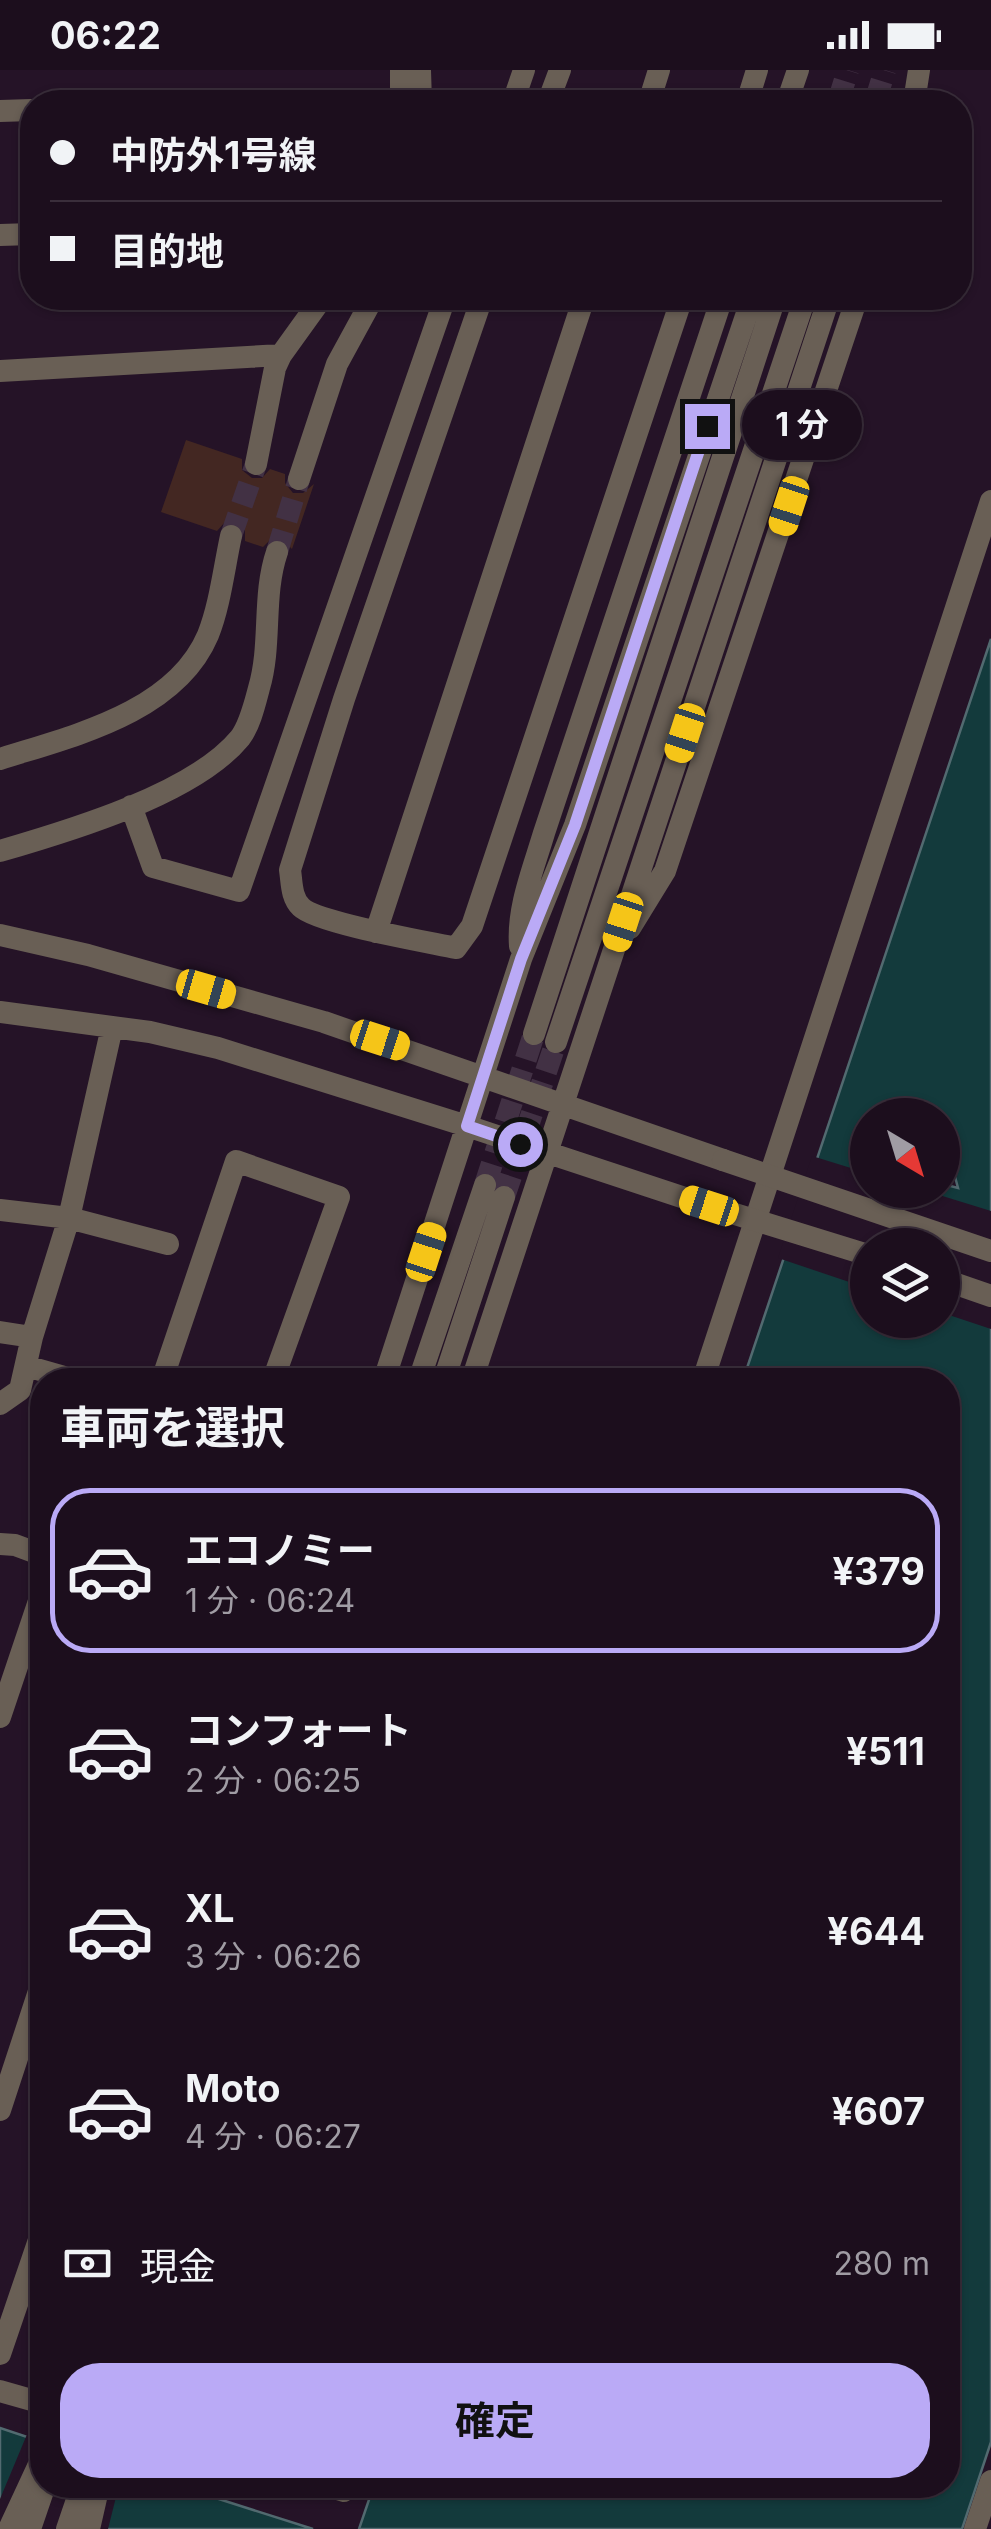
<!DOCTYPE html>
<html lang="ja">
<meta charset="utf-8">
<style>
:root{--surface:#1c0e1d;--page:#251726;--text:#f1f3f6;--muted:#a09ca4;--line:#3a2e3b;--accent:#baaaf6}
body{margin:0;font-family:Inter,"Noto Sans JP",sans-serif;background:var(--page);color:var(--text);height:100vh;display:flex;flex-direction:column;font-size:38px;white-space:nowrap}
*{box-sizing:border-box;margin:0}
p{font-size:32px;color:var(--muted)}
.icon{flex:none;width:55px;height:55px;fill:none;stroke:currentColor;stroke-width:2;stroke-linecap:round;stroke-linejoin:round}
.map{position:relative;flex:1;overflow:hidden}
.panel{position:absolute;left:30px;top:1298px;width:930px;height:1130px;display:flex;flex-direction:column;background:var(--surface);border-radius:40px;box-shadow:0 2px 8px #0004,0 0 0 2px var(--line)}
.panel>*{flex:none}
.hud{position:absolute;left:20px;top:20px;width:952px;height:220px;border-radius:40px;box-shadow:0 2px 8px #0004,0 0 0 2px var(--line);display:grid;align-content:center;height:220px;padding:0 30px;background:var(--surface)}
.needle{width:65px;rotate:142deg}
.buttons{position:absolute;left:850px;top:1028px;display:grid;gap:20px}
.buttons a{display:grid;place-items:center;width:110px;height:110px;border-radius:50%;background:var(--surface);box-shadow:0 2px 8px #0004,0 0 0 2px var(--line);font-size:50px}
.end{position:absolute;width:45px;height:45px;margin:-22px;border:12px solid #baaaf6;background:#111;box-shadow:0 0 0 5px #111}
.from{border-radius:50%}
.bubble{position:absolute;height:70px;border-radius:35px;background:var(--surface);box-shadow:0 2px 8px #0004,0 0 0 2px var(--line);font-size:32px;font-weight:700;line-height:70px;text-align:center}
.car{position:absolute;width:30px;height:60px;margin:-30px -15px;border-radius:12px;box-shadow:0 0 8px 2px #0007;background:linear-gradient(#f5c518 24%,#345 0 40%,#f5c518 0 76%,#345 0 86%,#f5c518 0)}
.hud b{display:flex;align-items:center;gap:35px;height:95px;font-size:38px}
.hud b+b{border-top:2px solid var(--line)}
.hud i{width:25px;height:25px;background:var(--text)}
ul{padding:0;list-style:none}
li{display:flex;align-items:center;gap:30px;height:165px;margin:0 20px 15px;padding:0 10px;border:5px solid transparent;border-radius:40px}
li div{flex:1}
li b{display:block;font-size:38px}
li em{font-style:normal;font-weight:700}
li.selected{border-color:var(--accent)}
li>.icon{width:90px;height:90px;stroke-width:1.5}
h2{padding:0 30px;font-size:45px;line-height:120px}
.pay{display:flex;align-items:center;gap:25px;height:110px;padding:0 30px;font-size:38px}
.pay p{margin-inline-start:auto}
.primary-button{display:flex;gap:20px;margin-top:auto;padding:20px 30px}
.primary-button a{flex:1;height:115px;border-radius:40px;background:var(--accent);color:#111;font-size:40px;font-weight:700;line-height:115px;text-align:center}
.status{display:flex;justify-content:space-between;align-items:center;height:70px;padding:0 50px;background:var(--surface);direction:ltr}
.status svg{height:28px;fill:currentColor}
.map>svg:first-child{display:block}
.water{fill:#133a3c;stroke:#526a70;stroke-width:2.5;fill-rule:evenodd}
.pier{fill:#251327}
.building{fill:#432722}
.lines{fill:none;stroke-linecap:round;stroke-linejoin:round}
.minor-tunnel{stroke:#423144;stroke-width:22;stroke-dasharray:22 11;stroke-linecap:butt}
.minor{stroke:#695f55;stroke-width:22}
.minor-bridge{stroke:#695f55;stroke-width:22}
.route{stroke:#baaaf6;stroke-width:12}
</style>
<div class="status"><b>06:22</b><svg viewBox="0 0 49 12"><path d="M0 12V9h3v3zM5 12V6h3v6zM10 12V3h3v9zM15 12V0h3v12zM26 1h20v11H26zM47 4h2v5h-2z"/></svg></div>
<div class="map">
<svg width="991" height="2459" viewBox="0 0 991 2459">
<rect width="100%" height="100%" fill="#251327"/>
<path class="water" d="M991,569V2372L962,2459H359L374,2415H948V1310H743ZM868,1045H942L943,1113L954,1103L958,1118L943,1114L942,1120H868ZM868,1175H942V1250H913L905,1257L902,1250H868Z
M0,2358L42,2372V2415H175L313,2459H0Z"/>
<path class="pier" d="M812,1086L867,1103L868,1120H923L991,1141V1259L943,1243L942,1175H868L867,1218L778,1188Z
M28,2362L42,2366V2415H119L108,2459H0V2429Z"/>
<path class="building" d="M186,370L242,389V400L252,408H262L270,399L285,404V413L293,423H303L314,414L292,479L280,467L272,468L263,477L245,471V460L235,452H225L217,461L161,442Z"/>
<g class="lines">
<path class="minor-tunnel" d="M838,32L848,0
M875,32L885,0
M231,466L256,394
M277,482L299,409
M485,1115L534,964
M504,1127L556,972"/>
<path class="minor" d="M420,0L421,32
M311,32H363
M401,32V0
M513,32L524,0
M548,32L560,0
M649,32L659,0
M747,32L757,0
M787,32L798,0
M914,32L919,0
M0,41L32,40
M0,165L32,164
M482,228L344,629L290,800C292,813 291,827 301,837C317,853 428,872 456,878L472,856L682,228
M0,301L281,285
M256,394L275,298L281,285L322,228
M299,409L337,294L373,228
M0,689C72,666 175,643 208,565C220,535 224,498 231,466
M131,736L153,797L239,821L445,228
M0,781C69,761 194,724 240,668C250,655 255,633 259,618C272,574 262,526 277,482
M630,858L665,801L857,228
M376,862L584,228
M0,865L88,885L324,952L723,1090
M520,876C517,838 533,800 544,763L722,228
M0,942L150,962L218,978L467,1056L709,1136
M534,964L775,228
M556,972L805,228
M0,1140L69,1148L112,957
M942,1209L991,1226
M0,1262L32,1267L69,1148L168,1174
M26,1296L75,1310
M162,1310L236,1091L339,1127L273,1310
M384,1310L521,889L575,755L752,228
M419,1310L485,1115
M444,1310L504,1127
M472,1310L829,228
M703,1310L991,431
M0,1334L20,1320L32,1267
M0,1474L15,1475L42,1485
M0,1647L42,1522
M0,2040L42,1912
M0,2284L42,2161
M0,2321L42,2333
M325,2415L344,2421L346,2415
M9,2459L42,2388
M30,2459L45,2415
M67,2459L82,2415
M89,2459L99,2415
M975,2459L991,2411"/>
<path class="minor-bridge" d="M723,1090L991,1181
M709,1136L868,1185"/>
</g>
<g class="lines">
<path class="route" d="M520,1074L467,1056L521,889L575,755L707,356"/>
</g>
</svg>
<div class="buttons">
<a><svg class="needle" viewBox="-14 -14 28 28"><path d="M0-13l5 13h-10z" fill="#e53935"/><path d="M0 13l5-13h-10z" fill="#a09ca4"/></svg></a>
<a><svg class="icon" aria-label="layers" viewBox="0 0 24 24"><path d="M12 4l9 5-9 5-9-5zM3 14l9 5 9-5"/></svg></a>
</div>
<i class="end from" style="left:520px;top:1074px"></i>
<i class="end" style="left:707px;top:356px"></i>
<div class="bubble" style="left:742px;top:320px;width:120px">1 分</div>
<i class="car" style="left:789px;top:436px;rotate:198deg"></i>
<i class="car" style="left:685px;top:663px;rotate:198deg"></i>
<i class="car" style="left:623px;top:852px;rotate:198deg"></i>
<i class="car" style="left:206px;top:919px;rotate:106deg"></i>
<i class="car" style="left:380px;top:970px;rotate:108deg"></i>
<i class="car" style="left:709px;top:1136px;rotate:288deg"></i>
<i class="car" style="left:426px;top:1182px;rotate:18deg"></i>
<div class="hud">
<b><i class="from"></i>中防外1号線</b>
<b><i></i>目的地</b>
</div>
<section class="panel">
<h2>車両を選択</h2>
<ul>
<li class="selected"><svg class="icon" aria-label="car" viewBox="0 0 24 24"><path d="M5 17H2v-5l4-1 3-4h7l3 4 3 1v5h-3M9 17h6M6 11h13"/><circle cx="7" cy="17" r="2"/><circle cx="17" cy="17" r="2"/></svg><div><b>エコノミー</b><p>1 分 · 06:24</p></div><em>¥379</em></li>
<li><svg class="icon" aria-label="car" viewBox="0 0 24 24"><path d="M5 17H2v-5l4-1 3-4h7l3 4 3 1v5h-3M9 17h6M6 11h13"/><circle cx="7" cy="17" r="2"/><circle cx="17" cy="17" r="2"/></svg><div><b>コンフォート</b><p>2 分 · 06:25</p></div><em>¥511</em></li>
<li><svg class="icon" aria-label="car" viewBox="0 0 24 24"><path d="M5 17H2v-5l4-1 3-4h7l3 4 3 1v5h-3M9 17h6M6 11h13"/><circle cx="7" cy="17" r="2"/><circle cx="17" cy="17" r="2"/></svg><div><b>XL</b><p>3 分 · 06:26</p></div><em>¥644</em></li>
<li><svg class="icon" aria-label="car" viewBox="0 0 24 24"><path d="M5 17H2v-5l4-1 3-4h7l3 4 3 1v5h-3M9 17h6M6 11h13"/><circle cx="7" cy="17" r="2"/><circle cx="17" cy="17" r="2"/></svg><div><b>Moto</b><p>4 分 · 06:27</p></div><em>¥607</em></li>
</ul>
<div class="pay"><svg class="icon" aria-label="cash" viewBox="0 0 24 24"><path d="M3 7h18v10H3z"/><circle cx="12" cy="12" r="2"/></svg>現金<p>280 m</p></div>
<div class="primary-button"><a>確定</a></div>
</section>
</div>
